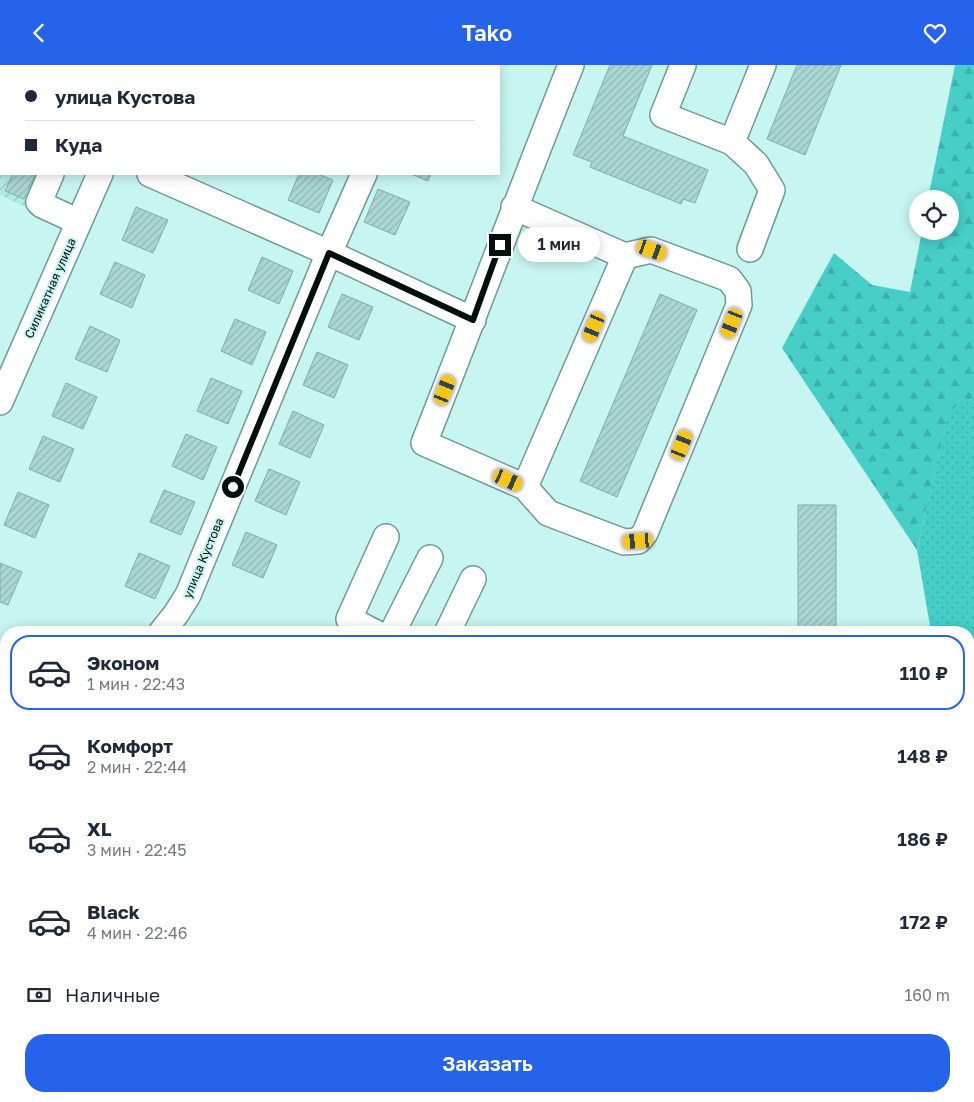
<!DOCTYPE html>
<html lang="ru">
<meta charset="utf-8">
<style>
:root{--surface:#fff;--page:#f6f6f7;--text:#1f2937;--muted:#747a83;--line:#e0e1e3;--accent:#2563eb}
body{margin:0;font-family:"Golos Text",sans-serif;background:var(--page);color:var(--text);height:100vh;display:flex;flex-direction:column;font-size:19px;white-space:nowrap}
*{box-sizing:border-box;margin:0}
p{font-size:16px;color:var(--muted)}
.icon{flex:none;width:28px;height:28px;fill:none;stroke:currentColor;stroke-width:2;stroke-linecap:round;stroke-linejoin:round}
.map{position:relative;flex:1;overflow:hidden}
.details{position:absolute;left:0px;top:561px;width:975px;height:476px;display:flex;flex-direction:column;background:var(--surface);border-radius:20px 20px 0 0;box-shadow:0 2px 12px #0003}
.details>*{flex:none}
.hud{position:absolute;left:0px;top:0px;width:500px;height:110px;box-shadow:0 2px 12px #0003;display:grid;align-content:center;height:110px;padding:0 25px;background:var(--surface)}
.buttons{position:absolute;left:909px;top:125px;display:grid;gap:10px}
.buttons a{display:grid;place-items:center;width:50px;height:50px;border-radius:50%;background:var(--surface);box-shadow:0 2px 12px #0003;font-size:25px}
.end{position:absolute;width:22px;height:22px;margin:-11px;border:6px solid #010f0e;background:#fff;box-shadow:0 0 0 2px #fff}
.from{border-radius:50%}
.bubble{position:absolute;height:35px;border-radius:18px;background:var(--surface);box-shadow:0 2px 12px #0003;font-size:16px;font-weight:600;line-height:35px;text-align:center}
.car{position:absolute;width:15px;height:30px;margin:-15px -8px;border-radius:6px;box-shadow:0 0 4px 1px #0007;background:linear-gradient(#f5c518 24%,#345 0 40%,#f5c518 0 76%,#345 0 86%,#f5c518 0)}
.hud b{display:flex;align-items:center;gap:18px;height:48px;font-size:19px}
.hud b+b{border-top:1px solid var(--line)}
.hud i{width:12px;height:12px;background:var(--text)}
ul{padding:9px 0 0;list-style:none}
li{display:flex;align-items:center;gap:15px;height:75px;margin:0 10px 8px;padding:0 15px;border:2px solid transparent;border-radius:20px}
li div{flex:1}
li b{display:block;font-size:19px}
li em{font-style:normal;font-weight:600}
li.selected{border-color:var(--accent)}
li>.icon{width:45px;height:45px;stroke-width:1.5}
.pay{display:flex;align-items:center;gap:12px;height:55px;padding:0 25px;font-size:19px}
.pay p{margin-inline-start:auto}
.primary-button{display:flex;gap:10px;margin-top:auto;padding:10px 25px}
.primary-button a{flex:1;height:58px;border-radius:20px;background:var(--accent);color:#fff;font-size:20px;font-weight:600;line-height:58px;text-align:center}
header{display:flex;justify-content:space-between;align-items:center;height:65px;padding:0 25px;background:var(--accent);color:#fff;font-size:22px;font-weight:600}
.map>svg:first-child{display:block}
.industrial{fill:url(#industrial-furrows)}
.grass{fill:url(#grass-dots)}
.forest{fill:url(#forest-firs)}
.building{fill:url(#building-hatch);stroke:#80aca8}
.lines{fill:none;stroke-linecap:round;stroke-linejoin:round}
.minor-casing{stroke:#6f9a96;stroke-width:28}
.major-casing{stroke:#6f9a96;stroke-width:30}
.path{stroke:#749592;stroke-width:3;stroke-dasharray:1 4;stroke-linecap:butt}
.minor{stroke:#fff;stroke-width:25}
.major{stroke:#fff;stroke-width:28}
.route{stroke:#010f0e;stroke-width:6}
.labels{text-anchor:middle;dominant-baseline:central;stroke-width:4;stroke-linejoin:round;paint-order:stroke}
.street-label{font-size:12px;fill:#010f0e;stroke:#c7f5f1}
</style>
<header><svg class="icon" aria-label="back" viewBox="0 0 24 24"><path d="M15 5l-7 7 7 7"/></svg>Tako<svg class="icon" aria-label="heart" viewBox="0 0 24 24"><path d="M12 20l-8-8c-3-5 5-10 8-4 3-6 11-1 8 4z"/></svg></header>
<div class="map">
<svg width="974" height="1037" viewBox="0 0 974 1037">
<defs>
<pattern id="industrial-furrows" width="10" height="10" patternUnits="userSpaceOnUse" patternTransform="scale(1.25)"><rect width="10" height="10" fill="#b2eae6"/><path d="M-1 1l2-2M0 10L10 0M9 11l2-2" fill="none" stroke="#97c8c4"/></pattern>
<pattern id="grass-dots" width="8" height="8" patternUnits="userSpaceOnUse" patternTransform="scale(1.25)"><rect width="8" height="8" fill="#46cec7"/><path d="M2 2h.1M6 6h.1" fill="none" stroke="#3cb0aa" stroke-width="1.8" stroke-linecap="round"/></pattern>
<pattern id="forest-firs" width="22" height="20" patternUnits="userSpaceOnUse" patternTransform="scale(1.25)"><rect width="22" height="20" fill="#46cec7"/><path d="M5 1l3.5 6h-7zM16 11l3.5 6h-7z" fill="#3cb0aa"/></pattern>
<pattern id="building-hatch" width="6" height="6" patternUnits="userSpaceOnUse" patternTransform="scale(1.25)"><rect width="6" height="6" fill="#aad7d3"/><path d="M-1 1l2-2M0 6l6-6M5 7l2-2" fill="none" stroke="#90b7b4"/></pattern>
</defs>
<rect width="100%" height="100%" fill="#c7f5f1"/>
<path class="industrial" d="M0,0H109L1,1V109H61L43,150L0,130Z"/>
<path class="grass" d="M974,333V615L969,618V568L931,567L917,485L949,344Z
M974,643V712L969,715V646Z
M974,814V1037H606L613,1031H677L679,1035L688,1031H969V817Z
M211,1031H419L424,1037H205Z
M472,1031H534L529,1037H475Z"/>
<path class="forest" d="M955,0H974V333L949,345L917,485L782,283L834,188L872,220L910,227L922,166H950V134H928Z"/>
<path class="building" d="M0,0H38L1,1L0,85Z
M610,0H652L623,71L708,105L695,138L683,134L681,139L590,102L592,97L573,90Z
M797,0H841L805,90L767,74Z
M13,109H35L24,134L5,126Z
M299,109H318L333,115L319,148L288,135Z
M411,109H431L428,116Z
M378,124L410,137L395,170L364,157Z
M136,142L168,155L153,188L122,175Z
M262,192L293,206L279,239L248,225Z
M115,197L145,210L132,243L100,229Z
M342,229L373,242L359,275L328,262Z
M660,229L697,245L617,432L580,416Z
M235,254L266,267L252,300L221,286Z
M90,261L120,275L107,307L75,294Z
M317,287L348,300L334,333L303,320Z
M211,313L242,326L228,359L197,346Z
M66,318L97,332L83,364L52,351Z
M293,346L324,360L310,393L279,379Z
M186,369L217,382L203,415L172,401Z
M43,371L74,384L60,417L29,404Z
M269,404L300,417L286,450L255,436Z
M164,425L195,437L181,470L150,457Z
M18,427L49,440L35,473L4,460Z
M798,440H836V568H798Z
M246,467L277,480L263,513L232,500Z
M139,488L170,501L155,534L125,521Z
M0,498L22,507L8,540L0,537Z"/>
<g class="lines">
<defs>
<path id="minor" d="M683,0L663,50L732,77L763,0
M48,1L49,0
M97,1L98,0
M147,1V0
M412,1V0
M732,77L756,99L772,125L750,184
M51,109L39,137L42,140L79,157
M150,109L329,188L473,255
M514,142L625,191L525,422L424,378C474,252 521,125 571,0
M0,337L100,109
M525,422L548,448L624,477L638,476L645,468L739,240L738,226L729,214L651,185L625,191
M161,568L176,549L188,530L329,188L364,109
M376,568L349,554L386,472
M392,568L430,493
M447,568L473,514
M0,691L6,686
M0,758L6,765"/>
<path id="major" d="M969,774L974,771
M0,964L6,968
M0,986L6,990
M51,1031L57,1037
M444,1031L447,1037
M183,1037L187,1031
M547,1037L552,1031"/>
</defs>
<use href="#minor" class="minor-casing"/>
<use href="#major" class="major-casing"/>
<path class="path" d="M969,630L974,627"/>
<use href="#minor" class="minor"/>
<use href="#major" class="major"/>
</g>
<g class="lines">
<path class="route" d="M233,422L329,188L473,255L500,180"/>
</g>
<g class="labels">
<g class="street-label">
<text transform="translate(50 223) rotate(-66)">Силикатная улица</text>
<text transform="translate(203 493) rotate(-67)">улица Кустова</text>
</g>
</g>
</svg>
<div class="buttons">
<a><svg class="icon" aria-label="locate" viewBox="0 0 24 24"><circle cx="12" cy="12" r="6"/><path d="M12 2v4M12 18v4M2 12h4M18 12h4"/></svg></a>
</div>
<i class="end from" style="left:233px;top:422px"></i>
<i class="end" style="left:500px;top:180px"></i>
<div class="bubble" style="left:518px;top:162px;width:82px">1 мин</div>
<i class="car" style="left:652px;top:185px;rotate:110deg"></i>
<i class="car" style="left:732px;top:258px;rotate:202deg"></i>
<i class="car" style="left:594px;top:262px;rotate:203deg"></i>
<i class="car" style="left:445px;top:325px;rotate:22deg"></i>
<i class="car" style="left:682px;top:380px;rotate:22deg"></i>
<i class="car" style="left:508px;top:415px;rotate:114deg"></i>
<i class="car" style="left:638px;top:476px;rotate:266deg"></i>
<div class="hud">
<b><i class="from"></i>улица Кустова</b>
<b><i></i>Куда</b>
</div>
<section class="details">
<ul>
<li class="selected"><svg class="icon" aria-label="car" viewBox="0 0 24 24"><path d="M5 17H2v-5l4-1 3-4h7l3 4 3 1v5h-3M9 17h6M6 11h13"/><circle cx="7" cy="17" r="2"/><circle cx="17" cy="17" r="2"/></svg><div><b>Эконом</b><p>1 мин · 22:43</p></div><em>110 ₽</em></li>
<li><svg class="icon" aria-label="car" viewBox="0 0 24 24"><path d="M5 17H2v-5l4-1 3-4h7l3 4 3 1v5h-3M9 17h6M6 11h13"/><circle cx="7" cy="17" r="2"/><circle cx="17" cy="17" r="2"/></svg><div><b>Комфорт</b><p>2 мин · 22:44</p></div><em>148 ₽</em></li>
<li><svg class="icon" aria-label="car" viewBox="0 0 24 24"><path d="M5 17H2v-5l4-1 3-4h7l3 4 3 1v5h-3M9 17h6M6 11h13"/><circle cx="7" cy="17" r="2"/><circle cx="17" cy="17" r="2"/></svg><div><b>XL</b><p>3 мин · 22:45</p></div><em>186 ₽</em></li>
<li><svg class="icon" aria-label="car" viewBox="0 0 24 24"><path d="M5 17H2v-5l4-1 3-4h7l3 4 3 1v5h-3M9 17h6M6 11h13"/><circle cx="7" cy="17" r="2"/><circle cx="17" cy="17" r="2"/></svg><div><b>Black</b><p>4 мин · 22:46</p></div><em>172 ₽</em></li>
</ul>
<div class="pay"><svg class="icon" aria-label="cash" viewBox="0 0 24 24"><path d="M3 7h18v10H3z"/><circle cx="12" cy="12" r="2"/></svg>Наличные<p>160 m</p></div>
<div class="primary-button"><a>Заказать</a></div>
</section>
</div>
